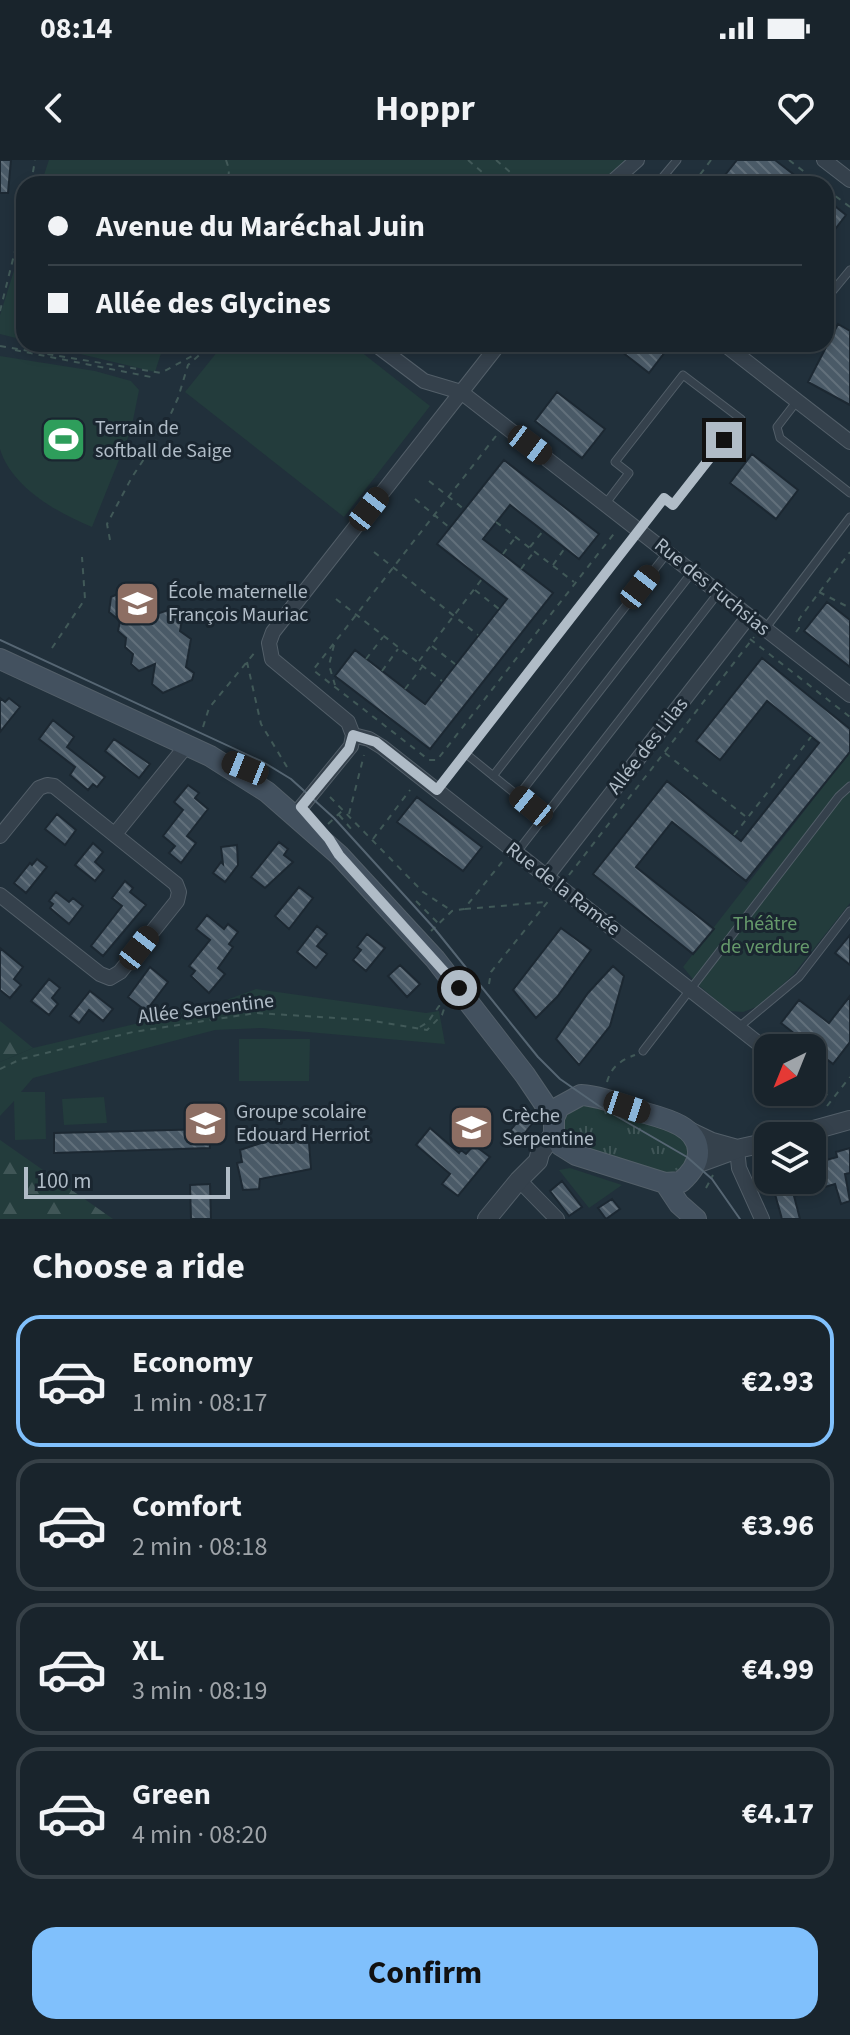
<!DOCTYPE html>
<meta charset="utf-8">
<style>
:root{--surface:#19242c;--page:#263038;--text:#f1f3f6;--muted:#9fa4a9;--line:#374148;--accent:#80c0fc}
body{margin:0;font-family:"Source Sans 3",sans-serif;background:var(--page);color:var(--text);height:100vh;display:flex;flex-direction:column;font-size:30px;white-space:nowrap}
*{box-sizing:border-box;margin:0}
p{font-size:26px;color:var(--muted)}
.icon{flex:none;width:44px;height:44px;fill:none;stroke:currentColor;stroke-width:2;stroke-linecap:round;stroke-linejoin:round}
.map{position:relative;height:1059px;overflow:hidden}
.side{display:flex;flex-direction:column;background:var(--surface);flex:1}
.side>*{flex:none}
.guide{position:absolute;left:16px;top:16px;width:818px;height:176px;border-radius:24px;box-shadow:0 4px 12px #0003,0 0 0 2px var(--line);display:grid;align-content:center;height:176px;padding:0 32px;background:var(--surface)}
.needle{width:52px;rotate:223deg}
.fabs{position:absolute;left:754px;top:874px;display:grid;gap:16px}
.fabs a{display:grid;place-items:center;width:72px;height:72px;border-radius:16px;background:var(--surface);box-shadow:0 4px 12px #0003,0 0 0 2px var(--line);font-size:40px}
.scale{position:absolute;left:24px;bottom:20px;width:206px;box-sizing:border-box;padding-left:8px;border:4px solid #b0bcc7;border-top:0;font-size:22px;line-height:28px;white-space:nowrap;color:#b0bcc7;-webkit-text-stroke:6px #1a2630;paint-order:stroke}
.end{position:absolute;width:36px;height:36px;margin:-18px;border:10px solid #b0bcc7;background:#111;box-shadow:0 0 0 4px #111}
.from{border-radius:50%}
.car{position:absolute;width:24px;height:48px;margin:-24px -12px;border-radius:10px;box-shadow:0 0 6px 2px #0007;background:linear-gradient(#222 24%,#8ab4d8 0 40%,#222 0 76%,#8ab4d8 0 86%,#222 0)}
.guide b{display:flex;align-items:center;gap:28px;height:76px;font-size:30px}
.guide b+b{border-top:2px solid var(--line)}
.guide i{width:20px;height:20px;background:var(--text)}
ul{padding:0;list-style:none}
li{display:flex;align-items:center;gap:24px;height:132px;margin:0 16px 12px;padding:0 16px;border:4px solid var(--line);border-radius:24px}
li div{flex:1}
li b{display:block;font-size:30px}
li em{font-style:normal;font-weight:700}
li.current{border-color:var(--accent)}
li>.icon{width:72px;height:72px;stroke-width:1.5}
h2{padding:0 32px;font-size:36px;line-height:96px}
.button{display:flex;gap:16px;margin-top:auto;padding:16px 32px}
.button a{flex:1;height:92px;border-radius:24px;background:var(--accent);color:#111;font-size:32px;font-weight:700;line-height:92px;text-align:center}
.status{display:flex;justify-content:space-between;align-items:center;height:56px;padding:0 40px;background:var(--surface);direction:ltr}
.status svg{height:22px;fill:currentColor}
header{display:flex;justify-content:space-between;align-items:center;height:104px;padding:0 32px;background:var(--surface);font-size:36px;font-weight:700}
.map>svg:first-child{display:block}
.grass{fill:url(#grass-tufts)}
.forest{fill:url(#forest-firs)}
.green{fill:#233c3c}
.building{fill:url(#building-back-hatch);stroke:#1c2832;stroke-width:2}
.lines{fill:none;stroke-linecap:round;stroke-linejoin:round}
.service-casing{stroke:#535f69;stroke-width:9}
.minor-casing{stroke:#535f69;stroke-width:16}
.tertiary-casing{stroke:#535f69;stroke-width:20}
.secondary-casing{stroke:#535f69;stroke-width:22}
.path{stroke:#415958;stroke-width:2;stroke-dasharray:6 6;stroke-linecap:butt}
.service{stroke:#35414c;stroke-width:7}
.minor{stroke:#35414c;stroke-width:14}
.tertiary{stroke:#35414c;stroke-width:18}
.secondary{stroke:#43515f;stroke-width:20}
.tram{stroke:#566673;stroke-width:2}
.route{stroke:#b0bcc7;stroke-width:10}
.labels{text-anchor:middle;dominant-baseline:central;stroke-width:6;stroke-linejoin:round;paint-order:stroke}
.poi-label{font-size:20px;fill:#b0bcc7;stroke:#1a2630;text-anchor:start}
.street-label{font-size:20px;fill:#b0bcc7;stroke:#1a2630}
.park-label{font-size:20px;fill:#669a6b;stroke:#1a2630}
</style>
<div class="status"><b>08:14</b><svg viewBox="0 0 49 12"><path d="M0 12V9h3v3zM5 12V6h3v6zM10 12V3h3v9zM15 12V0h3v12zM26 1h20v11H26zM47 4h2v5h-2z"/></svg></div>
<header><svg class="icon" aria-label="back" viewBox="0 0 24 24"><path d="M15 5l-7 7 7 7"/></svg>Hoppr<svg class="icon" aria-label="heart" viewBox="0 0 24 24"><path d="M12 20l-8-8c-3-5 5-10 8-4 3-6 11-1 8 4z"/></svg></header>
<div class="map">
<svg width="850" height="1059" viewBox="0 0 850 1059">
<defs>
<pattern id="grass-tufts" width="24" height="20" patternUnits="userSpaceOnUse" patternTransform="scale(2)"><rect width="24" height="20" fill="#233c3c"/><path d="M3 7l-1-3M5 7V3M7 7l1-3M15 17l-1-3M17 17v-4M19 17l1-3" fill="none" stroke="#405657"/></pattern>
<pattern id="forest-firs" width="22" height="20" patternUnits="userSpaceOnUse" patternTransform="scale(2)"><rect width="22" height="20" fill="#233c3c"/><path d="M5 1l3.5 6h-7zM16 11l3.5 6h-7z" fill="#405657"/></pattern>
<pattern id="building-back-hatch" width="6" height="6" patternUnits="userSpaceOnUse" patternTransform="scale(2)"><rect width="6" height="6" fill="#4a5a67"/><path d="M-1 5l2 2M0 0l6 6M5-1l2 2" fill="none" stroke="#62707b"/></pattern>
</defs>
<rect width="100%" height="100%" fill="#21303b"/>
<path class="grass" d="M587,944L675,972C697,989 692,1010 665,1014L580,988C552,972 560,952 587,944Z"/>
<path class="forest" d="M0,861L33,888L0,902Z
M0,980L113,1059H0Z"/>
<path class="green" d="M49,0H627L608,24H361L355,19L351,24H41Z
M24,79V180L0,174V155Z
M39,184H164L155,212Z
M208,184H351L430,246L344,357L185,232L218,191Z
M0,196L95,211L131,221L139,230L131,270L92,367C58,353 12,328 0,289C0,273 0,217 0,196Z
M850,592V743L793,815L759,846L743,852L729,851L696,823L683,807Z
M256,829L426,853L439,851L445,884L262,868L215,870L33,918L21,932H45L46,979L15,980L14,941L0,956V902L33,888L207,847Z
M239,879H310L309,921H239Z
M104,937L107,963L64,965L62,939Z
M570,1008L622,1025L589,1048L559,1010Z"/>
<path class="building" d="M0,0H11L8,33H0Z
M737,0H775L806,24H718Z
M826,39L846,55L826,81Z
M838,164L850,171V245L808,222Z
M612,184H671L649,213Z
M557,232L605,269L582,298L535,261Z
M752,294L798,330L776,359L730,323Z
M504,300L599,374L579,399L510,345L483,379L553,433L430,589L335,516L355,490L425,544L507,439L437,384Z
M124,431L136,440L134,461L175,448L183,454L180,471L191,479L186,507L194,513L192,520L163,533L152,524L155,504L139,511L131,504L133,494L125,487L126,478L118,471L120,461L109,452L111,437Z
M827,442L850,460V507L804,471Z
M762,498L850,569V592L746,721L672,662L636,707L714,769L693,794L593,714L667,621L741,681L819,583L767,541L720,600L696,581Z
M0,538L5,542L9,538L20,547L0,572Z
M53,560L74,577L67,587L105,617L97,627L93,624L88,630L70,615L75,607L39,579Z
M114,579L150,604L139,618L105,591Z
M188,625L199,633L195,638L208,649L187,676L196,683L181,703L169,693L175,686L163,676L183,650L174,642Z
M417,637L482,687L463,711L397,662Z
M57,654L76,670L65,685L45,669Z
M279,682L288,689L284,695L293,702L265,728L251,717Z
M93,683L103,692L95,702L104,710L95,721L75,705Z
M237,685L238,705L225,722L213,713L221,702L223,704L221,687Z
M37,699L47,707L26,733L14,723L30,703L32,705Z
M125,721L133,728L130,732L146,745L103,796L91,786L122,746L112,738Z
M299,727L313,738L289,769L275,756Z
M56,732L69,742L73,738L83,746L69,764L50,748L53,744L49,741Z
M207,755L224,769L228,764L238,772L229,784L233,787L218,808L225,814L209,833L191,816L195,811L189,806L210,780L196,769Z
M317,766L327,774L317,786L327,794L316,808L297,792Z
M561,768L591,790L557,837L536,858L513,830Z
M367,774L385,788L366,811L353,800L361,790L357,787Z
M850,775V805L835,793Z
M0,788L23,807L14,819L21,825L10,838L0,830Z
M400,805L420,824L407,837L388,816Z
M613,806L624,816L610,866L579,905L556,879L588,833Z
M150,807L168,822L146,851L128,837Z
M49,819L60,828L52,838L58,844L49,855L31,841Z
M90,831L113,849L103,861L89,850L79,863L70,856Z
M850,836V882L833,904L781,863L799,840L829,863Z
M522,956L532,964L516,984L506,976Z
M430,968L459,993L461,990L466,994L474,985L490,997L458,1036L442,1024L450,1014L416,985Z
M210,969V988L54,993V973Z
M289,979L309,983L311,1009L260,1019L259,1029L243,1030L237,1003L242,1002L240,990L267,981Z
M850,988V1013L845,1014L850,1041L841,1044L835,1024L794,1036L800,1059H782L771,1020H812V1004L837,997L836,992Z
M562,1021L582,1047L569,1056L550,1031Z
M210,1024L211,1059H191L190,1025Z
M612,1039L620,1049L606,1059L598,1048Z"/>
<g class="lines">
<defs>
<path id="service" d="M657,24L677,0
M831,133L850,110
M797,241L777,267L780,278L850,333
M765,469L850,357
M465,593L544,657
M493,616L668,392
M437,630L664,338L673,345L741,259L683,215L615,302L629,313L606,343
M518,636L693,411
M517,692L719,432
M739,867L799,817L850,751
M643,891L839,636L850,626"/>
<path id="minor" d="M824,0L850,20
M610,24L637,0
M375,184L424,221L461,232L850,535
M724,184L850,282
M353,575L369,579L382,587L768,891
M294,656L351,586L353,575L348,562L272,499L269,483L273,472L499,184
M115,674L187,585
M0,676L39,628L47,625L54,626L176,724L179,732L177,741L120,812L110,818L100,814L0,735
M547,716L749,456
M737,989L739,1008L762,1059
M519,1020L557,1059"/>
<path id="tertiary" d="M689,971L712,982L737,989
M792,976L850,960
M696,1004L737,989L768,982
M487,1059L519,1020L538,1001L540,993L554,973"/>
<path id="secondary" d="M0,499L210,596L267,632L339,695L435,799L525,915L554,958
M581,935C600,936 618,944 635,950C657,957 697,963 698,991C699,1004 690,1014 681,1022L665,1023L576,995L560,985L554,973V958L559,947Z
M665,1023L679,1044L696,1059"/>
</defs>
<use href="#service" class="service-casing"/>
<use href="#minor" class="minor-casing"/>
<use href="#tertiary" class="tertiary-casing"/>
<use href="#secondary" class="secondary-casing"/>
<path class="path" d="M226,0L229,9L228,24
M468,0L496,24
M496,0L524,24
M789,0L820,24
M31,24L35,0
M693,24L711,0
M826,29L850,47
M0,151L24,55
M0,186L161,213L203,190
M15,190L151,217
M496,276L313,510L429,600H437L616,371
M429,321L465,350
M415,339L450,368
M496,362L574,422
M110,380L107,364L132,317L164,269L178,238L188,205L212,184
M530,387L543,371
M374,392L478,475
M503,394L515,378
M553,405L565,388
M521,409L533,393
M475,430L499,449
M819,432L850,448
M336,439L442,521
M796,472L799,468V459L850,392
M750,479L850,557
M334,485L329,505L335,525
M432,486L455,504
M52,488L85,439L82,397
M366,499L383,477
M419,501L482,419
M247,502L261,564L287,607
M382,511L398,489
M405,529L422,507
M203,567L209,548L256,491
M665,593L745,656
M330,637L423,732L452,751
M349,654L364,595
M339,655L353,671
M328,664L343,650
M734,675L811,577
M373,679L410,630
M569,715L754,477
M416,741L438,763
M465,749L546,742
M431,771L452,751L464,749L502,702
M489,824L491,812L550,739
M420,867L428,862L439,846H444
M0,909L21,899L133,872L256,853L368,860L427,870L442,855L445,846
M607,922C611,907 621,900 635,895
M812,926L832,938
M827,946L850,917
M706,1028L713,1015"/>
<use href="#service" class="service"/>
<use href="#minor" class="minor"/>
<use href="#tertiary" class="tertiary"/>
<use href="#secondary" class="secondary"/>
<path class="tram" d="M0,480L263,602L291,619L334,658L434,768L538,897L560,919L599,946L687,997L712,1019L740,1059"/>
</g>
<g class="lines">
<path class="route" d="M459,828L339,695L329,679L301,647L349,589L353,575L376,582L437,630L664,338L673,345L724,280"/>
</g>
<defs>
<symbol id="stadium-square" viewBox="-11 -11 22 22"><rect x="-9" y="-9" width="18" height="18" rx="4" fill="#2e9e5b" stroke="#1a2630"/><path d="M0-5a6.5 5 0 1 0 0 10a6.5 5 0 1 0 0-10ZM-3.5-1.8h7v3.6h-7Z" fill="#fff"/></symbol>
<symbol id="school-square" viewBox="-11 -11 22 22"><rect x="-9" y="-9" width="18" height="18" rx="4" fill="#8d6e63" stroke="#1a2630"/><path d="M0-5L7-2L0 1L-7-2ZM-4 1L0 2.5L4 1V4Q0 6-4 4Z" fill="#fff"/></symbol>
</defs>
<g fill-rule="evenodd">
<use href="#stadium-square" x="38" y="254" width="51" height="51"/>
<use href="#school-square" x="112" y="418" width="51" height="51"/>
<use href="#school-square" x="180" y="938" width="51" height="51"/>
<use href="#school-square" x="446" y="942" width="51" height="51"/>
</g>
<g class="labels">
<g class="poi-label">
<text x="95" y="268">Terrain de<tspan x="95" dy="23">softball de Saige</tspan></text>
<text x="168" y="432">École maternelle<tspan x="168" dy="23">François Mauriac</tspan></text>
<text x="236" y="952">Groupe scolaire<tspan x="236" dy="23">Edouard Herriot</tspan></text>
<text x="502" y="956">Crèche<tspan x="502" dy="23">Serpentine</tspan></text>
</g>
<g class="street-label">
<text transform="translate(712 427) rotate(39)">Rue des Fuchsias</text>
<text transform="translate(648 586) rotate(-52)">Allée des Lilas</text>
<text transform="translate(563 729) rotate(38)">Rue de la Ramée</text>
<text transform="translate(206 849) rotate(-7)">Allée Serpentine</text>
</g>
<g class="park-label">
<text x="765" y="764">Théâtre<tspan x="765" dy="23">de verdure</tspan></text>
</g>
</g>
</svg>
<div class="fabs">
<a><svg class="needle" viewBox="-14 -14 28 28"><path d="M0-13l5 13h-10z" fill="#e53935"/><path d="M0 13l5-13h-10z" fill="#9fa4a9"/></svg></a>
<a><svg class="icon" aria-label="layers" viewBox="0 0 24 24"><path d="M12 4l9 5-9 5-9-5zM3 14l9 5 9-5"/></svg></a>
</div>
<div class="scale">100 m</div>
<i class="end from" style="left:459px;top:828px"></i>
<i class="end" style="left:724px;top:280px"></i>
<i class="car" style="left:530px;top:285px;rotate:127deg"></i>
<i class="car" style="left:369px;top:349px;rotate:38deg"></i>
<i class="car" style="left:640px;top:427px;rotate:38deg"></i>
<i class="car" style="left:245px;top:608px;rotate:292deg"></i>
<i class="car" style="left:531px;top:646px;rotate:309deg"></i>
<i class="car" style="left:139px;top:788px;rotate:38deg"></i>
<i class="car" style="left:627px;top:947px;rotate:108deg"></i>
<div class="guide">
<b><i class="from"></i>Avenue du Maréchal Juin</b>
<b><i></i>Allée des Glycines</b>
</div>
</div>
<section class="side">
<h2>Choose a ride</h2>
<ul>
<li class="current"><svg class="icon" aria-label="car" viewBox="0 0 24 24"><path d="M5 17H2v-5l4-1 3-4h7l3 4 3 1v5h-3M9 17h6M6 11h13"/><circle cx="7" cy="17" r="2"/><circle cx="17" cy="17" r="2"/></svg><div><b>Economy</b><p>1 min · 08:17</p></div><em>€2.93</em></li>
<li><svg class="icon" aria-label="car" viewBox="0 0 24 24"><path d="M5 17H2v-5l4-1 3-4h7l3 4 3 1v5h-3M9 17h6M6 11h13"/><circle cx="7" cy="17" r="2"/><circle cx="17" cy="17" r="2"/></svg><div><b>Comfort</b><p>2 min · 08:18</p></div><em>€3.96</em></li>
<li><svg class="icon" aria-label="car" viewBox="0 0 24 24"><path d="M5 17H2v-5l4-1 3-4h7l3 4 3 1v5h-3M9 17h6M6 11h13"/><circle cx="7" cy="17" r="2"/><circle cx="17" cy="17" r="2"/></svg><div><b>XL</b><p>3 min · 08:19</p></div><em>€4.99</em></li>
<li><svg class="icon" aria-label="car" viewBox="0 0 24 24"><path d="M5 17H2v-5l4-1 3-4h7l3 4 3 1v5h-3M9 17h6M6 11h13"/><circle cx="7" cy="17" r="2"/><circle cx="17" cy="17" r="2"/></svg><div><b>Green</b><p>4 min · 08:20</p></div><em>€4.17</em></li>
</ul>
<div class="button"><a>Confirm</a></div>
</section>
